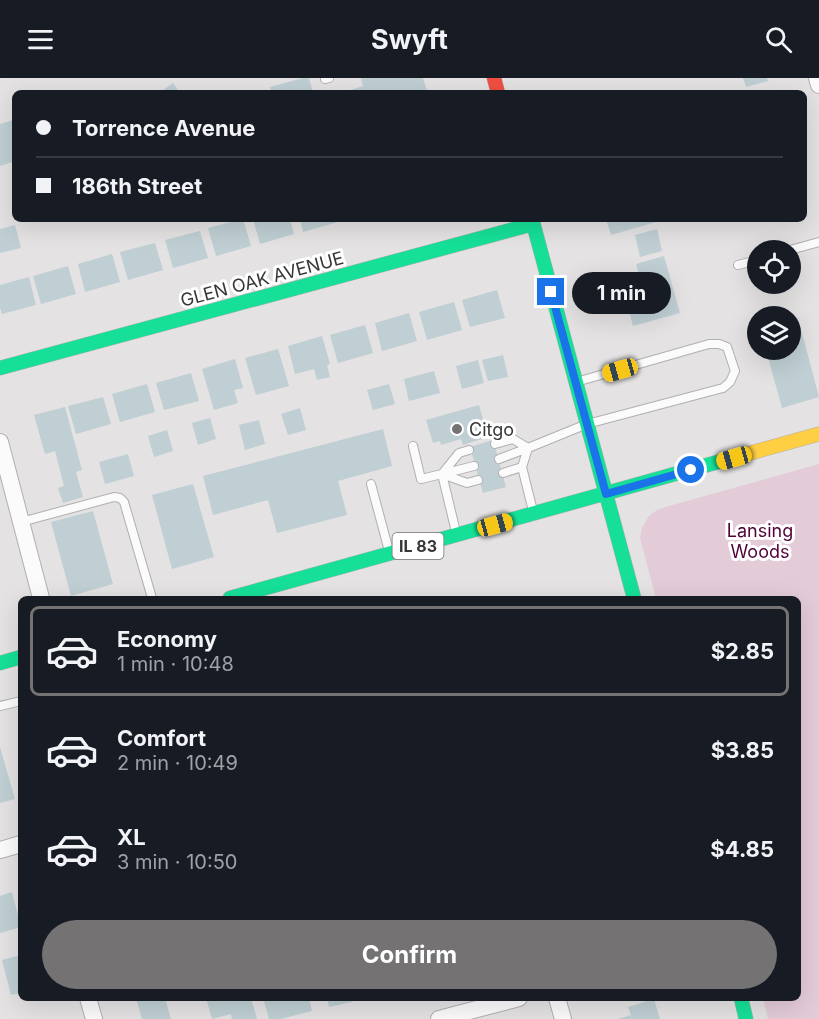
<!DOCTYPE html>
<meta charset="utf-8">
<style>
:root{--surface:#171b24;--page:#242831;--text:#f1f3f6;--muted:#9ea1a6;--line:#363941;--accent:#747273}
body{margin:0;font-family:Inter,sans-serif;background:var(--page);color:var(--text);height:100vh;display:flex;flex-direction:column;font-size:22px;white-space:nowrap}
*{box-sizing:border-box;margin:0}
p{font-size:20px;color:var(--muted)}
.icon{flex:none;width:33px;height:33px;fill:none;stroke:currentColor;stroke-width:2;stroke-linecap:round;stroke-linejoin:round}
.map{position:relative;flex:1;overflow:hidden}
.details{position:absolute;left:18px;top:518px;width:783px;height:405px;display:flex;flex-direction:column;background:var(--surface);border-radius:9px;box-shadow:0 6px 24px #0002}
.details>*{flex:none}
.guide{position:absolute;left:12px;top:12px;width:795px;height:132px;border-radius:9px;box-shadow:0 6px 24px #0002;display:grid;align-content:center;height:132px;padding:0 24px;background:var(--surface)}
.buttons{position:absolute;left:747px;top:162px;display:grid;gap:12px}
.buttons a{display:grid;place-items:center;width:54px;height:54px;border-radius:50%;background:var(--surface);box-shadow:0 6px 24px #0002;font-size:30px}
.end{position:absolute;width:27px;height:27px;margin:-14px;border:8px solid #1a73e8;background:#fff;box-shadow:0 0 0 3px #fff}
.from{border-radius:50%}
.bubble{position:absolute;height:42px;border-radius:21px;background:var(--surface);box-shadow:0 6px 24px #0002;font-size:20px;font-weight:700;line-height:42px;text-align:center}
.car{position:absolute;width:18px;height:36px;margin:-18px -9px;border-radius:8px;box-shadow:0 0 4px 2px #0007;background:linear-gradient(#f5c518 24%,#345 0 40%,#f5c518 0 76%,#345 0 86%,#f5c518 0)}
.guide b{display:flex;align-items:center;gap:21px;height:57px;font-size:22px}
.guide b+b{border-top:2px solid var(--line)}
.guide i{width:15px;height:15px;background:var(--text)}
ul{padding:10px 0 0;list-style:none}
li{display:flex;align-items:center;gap:18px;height:90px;margin:0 12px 9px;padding:0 12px;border:3px solid transparent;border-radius:9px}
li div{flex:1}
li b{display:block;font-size:22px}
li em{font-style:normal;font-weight:700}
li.current{border-color:var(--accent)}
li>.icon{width:54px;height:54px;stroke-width:1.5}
.cta{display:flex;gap:12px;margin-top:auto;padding:12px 24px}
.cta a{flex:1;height:69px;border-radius:36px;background:var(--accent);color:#fff;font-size:24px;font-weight:700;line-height:69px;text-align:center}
header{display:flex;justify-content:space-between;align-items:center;height:78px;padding:0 24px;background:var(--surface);font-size:27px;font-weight:700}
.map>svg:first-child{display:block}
.green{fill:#e3cbd8}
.building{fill:#bfcfd3}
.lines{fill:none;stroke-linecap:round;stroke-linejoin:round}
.lane-casing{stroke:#b1afb0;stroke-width:10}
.street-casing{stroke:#b1afb0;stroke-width:18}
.fast-casing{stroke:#b1afb0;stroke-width:15}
.slow-casing{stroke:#b1afb0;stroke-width:15}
.jam-casing{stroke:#b1afb0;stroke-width:15}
.lane{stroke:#fbfbfb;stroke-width:8}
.street{stroke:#fbfbfb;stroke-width:16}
.fast{stroke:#16e098;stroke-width:14}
.slow{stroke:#ffcf43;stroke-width:14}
.jam{stroke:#f24e42;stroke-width:14}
.route{stroke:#1a73e8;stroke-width:8}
.poi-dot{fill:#747273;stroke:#fff;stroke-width:2}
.labels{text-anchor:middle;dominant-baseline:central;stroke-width:6;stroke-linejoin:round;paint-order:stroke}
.shield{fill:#fff;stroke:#737272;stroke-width:1.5}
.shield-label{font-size:16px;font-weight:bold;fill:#373536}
.street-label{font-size:18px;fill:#373536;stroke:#fff}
.poi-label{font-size:18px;fill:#373536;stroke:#fff;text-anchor:start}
.park-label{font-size:18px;fill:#500339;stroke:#fff}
</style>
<header><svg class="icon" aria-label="menu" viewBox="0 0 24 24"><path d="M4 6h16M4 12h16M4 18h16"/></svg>Swyft<svg class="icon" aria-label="search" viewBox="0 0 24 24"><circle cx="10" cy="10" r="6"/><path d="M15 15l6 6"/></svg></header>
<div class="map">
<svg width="819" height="941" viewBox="0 0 819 941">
<rect width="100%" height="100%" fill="#e4e2e3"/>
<path class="green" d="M819,386V941H768L763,920H798V520H656L640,460L642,450L649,438L657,432L669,428Z"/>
<path class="building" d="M303,0H309L313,15H271L270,9Z
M361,0H423L428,15H341L363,8Z
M743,0H767L768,3L746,9Z
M173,5L180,15H159Z
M14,42L15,47V83L0,88V46Z
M243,141L251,168L216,178L208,150Z
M253,141H290L294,156L260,166Z
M300,141H337L338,144L303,154Z
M606,141H655L656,144L611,157Z
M15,147L21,170L0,175V151Z
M657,151L662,173L640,179L635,157Z
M200,153L208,180L173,190L165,162Z
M155,165L163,192L128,202L120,174Z
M112,176L120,204L85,214L78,186Z
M664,178L680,235L633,248L627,226L646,221L636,186Z
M68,188L76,216L41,226L33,198Z
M29,199L36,227L2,236L0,230V207Z
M497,212L505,240L470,249L462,222Z
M454,224L462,252L427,262L419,234Z
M409,235L417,263L382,273L375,245Z
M798,240L819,319L782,330L766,272H790V242Z
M365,247L373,275L338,285L330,257Z
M322,258L330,286L327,287L330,299L317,302L314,291L295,296L288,268Z
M278,271L289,308L256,317L245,280Z
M503,277L508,299L488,303L482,282Z
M235,281L243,310L234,312L238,325L214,332L202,291Z
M478,282L484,305L462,311L456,288Z
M434,293L440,315L409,323L404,301Z
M191,295L199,323L164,332L156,305Z
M147,306L155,334L120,344L112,316Z
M389,306L395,326L373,332L367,312Z
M103,319L111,346L76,356L68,328Z
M479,327L488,359L463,367L461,361L441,367L440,363L433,365L426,342Z
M65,329L82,392L76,394L83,419L63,425L58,410L64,408L55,373L45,376L34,337Z
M300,330L306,352L288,357L281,336Z
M210,340L216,361L198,367L192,345Z
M259,342L265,366L245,372L239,347Z
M383,351L392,388L338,403L347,437L277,455L268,422L213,437L203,398Z
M167,352L173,373L154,379L148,358Z
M493,362L506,409L483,415L470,369Z
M128,376L134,398L105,406L99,384Z
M193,406L214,479L172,491L152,417Z
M93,433L113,506L71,518L51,444Z
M0,669L15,721L0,725Z
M12,814L21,849L0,855V818Z
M21,877V915L11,917L2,882Z
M136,920H165L171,941H142Z
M206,920H251L257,941H232L231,936L212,941Z
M263,920H309L312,933L281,941H269Z
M327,920H351L352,924L329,929Z
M654,921L660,941H618L631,937L628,929Z"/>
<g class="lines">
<defs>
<path id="lane" d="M325,1L329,0
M790,172L819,164
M738,187L758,182
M495,366L513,361L528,370L587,346L723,310L730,304L735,293L727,269L719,266H709L576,304
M413,368L421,401L442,396
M469,372L459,375L442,396L467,405L478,402
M499,381L528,370
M522,389L533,433
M503,395L522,389L528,370
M371,406L389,473
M21,444L114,419L120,420L124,424L152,520
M456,454L442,396L474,388
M0,628L21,623"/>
<path id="street" d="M817,0L819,7
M0,364L41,520
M0,772L21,766
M88,920L94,941
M557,920L563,941
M439,941L519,920"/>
<path id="fast" d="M532,141L634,520
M0,290L533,146
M230,520L743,377
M0,585L21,579
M741,920L746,941"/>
<path id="slow" d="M743,377L819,356"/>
<path id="jam" d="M494,0L498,15"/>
</defs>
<use href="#lane" class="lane-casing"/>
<use href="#street" class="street-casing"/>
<use href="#fast" class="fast-casing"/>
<use href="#slow" class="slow-casing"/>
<use href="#jam" class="jam-casing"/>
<use href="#lane" class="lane"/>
<use href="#street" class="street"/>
<use href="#fast" class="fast"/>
<use href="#slow" class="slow"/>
<use href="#jam" class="jam"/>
</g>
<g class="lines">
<path class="route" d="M551,214L606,416L691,392"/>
</g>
<circle class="poi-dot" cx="457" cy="351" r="6"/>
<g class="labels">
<rect class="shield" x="392.5" y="455" width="51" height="26" rx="4.5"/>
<g class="shield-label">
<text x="418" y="468">IL 83</text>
</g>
<g class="street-label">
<text transform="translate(262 201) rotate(-15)">GLEN OAK AVENUE</text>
</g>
<g class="poi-label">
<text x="469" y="351">Citgo</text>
</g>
<g class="park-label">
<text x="760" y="452">Lansing<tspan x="760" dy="21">Woods</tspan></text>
</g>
</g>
</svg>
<div class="buttons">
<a><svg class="icon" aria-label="locate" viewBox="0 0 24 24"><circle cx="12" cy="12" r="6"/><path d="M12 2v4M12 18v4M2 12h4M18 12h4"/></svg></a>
<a><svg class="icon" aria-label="layers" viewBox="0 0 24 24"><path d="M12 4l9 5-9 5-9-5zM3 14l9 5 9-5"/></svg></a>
</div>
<i class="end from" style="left:691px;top:392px"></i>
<i class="end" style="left:551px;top:214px"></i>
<div class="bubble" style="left:572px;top:194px;width:99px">1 min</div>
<i class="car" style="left:620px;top:292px;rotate:254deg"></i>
<i class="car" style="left:734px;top:380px;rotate:254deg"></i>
<i class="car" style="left:495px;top:447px;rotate:75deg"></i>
<div class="guide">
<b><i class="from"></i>Torrence Avenue</b>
<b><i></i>186th Street</b>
</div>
<section class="details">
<ul>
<li class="current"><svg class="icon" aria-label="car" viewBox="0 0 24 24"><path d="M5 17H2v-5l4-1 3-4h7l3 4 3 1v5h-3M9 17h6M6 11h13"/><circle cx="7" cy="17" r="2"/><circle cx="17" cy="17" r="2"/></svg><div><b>Economy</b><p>1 min · 10:48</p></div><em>$2.85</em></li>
<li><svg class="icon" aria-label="car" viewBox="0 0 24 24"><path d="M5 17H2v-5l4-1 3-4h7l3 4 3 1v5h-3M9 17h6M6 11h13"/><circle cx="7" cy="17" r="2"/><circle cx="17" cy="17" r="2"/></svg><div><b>Comfort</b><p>2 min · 10:49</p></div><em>$3.85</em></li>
<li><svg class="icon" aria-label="car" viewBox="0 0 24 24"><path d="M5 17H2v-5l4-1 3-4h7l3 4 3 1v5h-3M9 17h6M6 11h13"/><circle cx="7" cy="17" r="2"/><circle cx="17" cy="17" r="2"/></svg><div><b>XL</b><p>3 min · 10:50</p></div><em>$4.85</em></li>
</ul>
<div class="cta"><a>Confirm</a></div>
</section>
</div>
